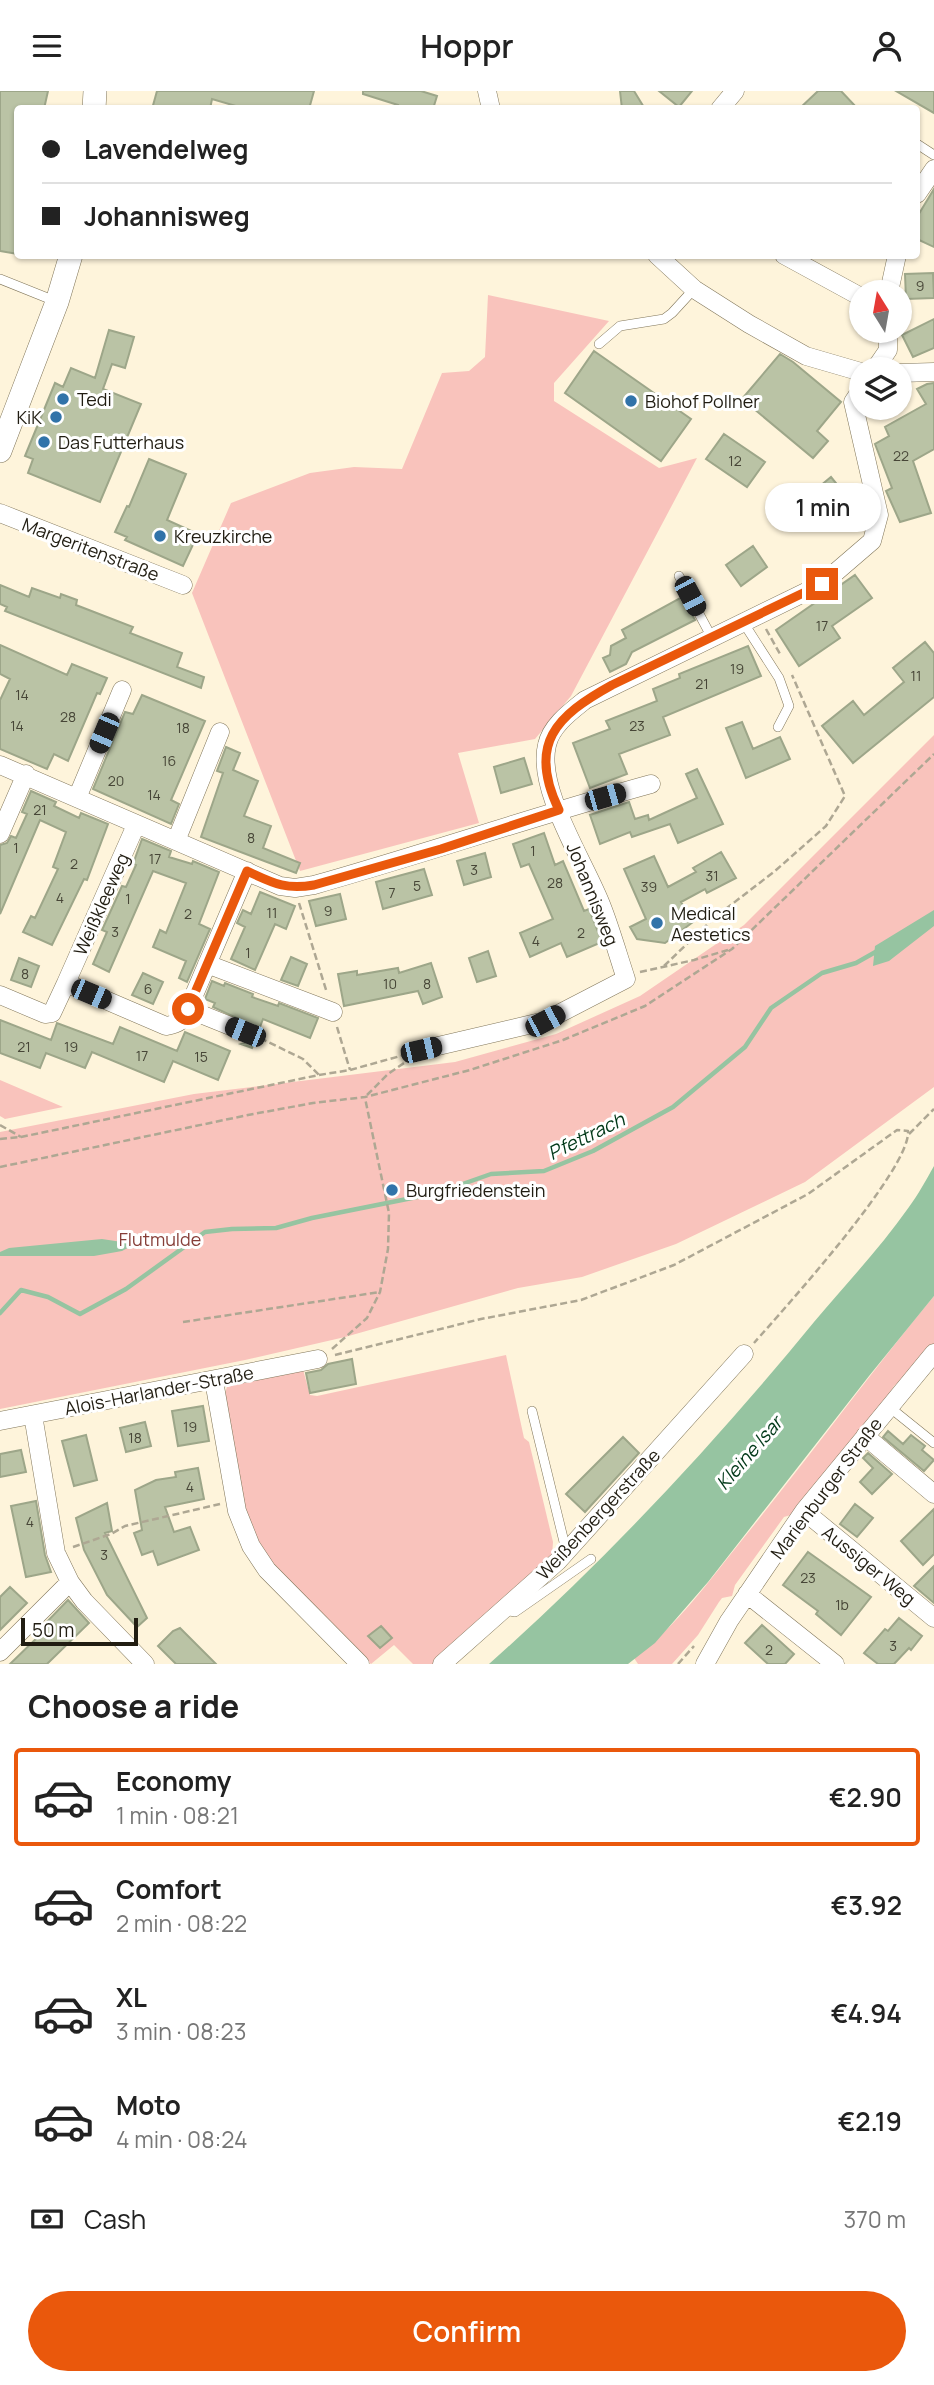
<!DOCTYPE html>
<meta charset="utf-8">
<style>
:root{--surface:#fff;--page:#f6f6f6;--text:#222;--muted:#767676;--line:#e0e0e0;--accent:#ea580c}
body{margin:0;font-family:Manrope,sans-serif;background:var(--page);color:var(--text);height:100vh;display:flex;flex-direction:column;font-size:26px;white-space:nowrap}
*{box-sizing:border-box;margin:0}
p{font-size:23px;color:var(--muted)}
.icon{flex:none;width:38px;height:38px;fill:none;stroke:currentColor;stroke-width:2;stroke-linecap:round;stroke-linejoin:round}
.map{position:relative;height:1573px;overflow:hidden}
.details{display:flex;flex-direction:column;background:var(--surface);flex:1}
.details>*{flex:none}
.banner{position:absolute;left:14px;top:14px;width:906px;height:154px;border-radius:7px;box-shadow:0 2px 5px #0004;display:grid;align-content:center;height:154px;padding:0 28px;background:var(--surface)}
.needle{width:46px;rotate:349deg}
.fabs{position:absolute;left:849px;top:189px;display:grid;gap:14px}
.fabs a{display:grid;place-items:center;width:63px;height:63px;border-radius:50%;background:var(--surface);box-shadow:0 2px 5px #0004;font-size:35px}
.scale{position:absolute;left:21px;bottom:18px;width:117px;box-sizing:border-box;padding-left:7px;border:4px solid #211d12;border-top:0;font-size:19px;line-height:24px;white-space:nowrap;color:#211d12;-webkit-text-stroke:5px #fff;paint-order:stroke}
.end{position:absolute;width:32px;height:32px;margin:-16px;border:9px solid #ea580c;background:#fff;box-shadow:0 0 0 4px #fff}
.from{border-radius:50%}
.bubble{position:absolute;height:49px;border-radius:24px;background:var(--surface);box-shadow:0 2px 5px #0004;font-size:23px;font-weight:600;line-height:49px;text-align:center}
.car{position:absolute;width:21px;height:42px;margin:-21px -10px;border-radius:9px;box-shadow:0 0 5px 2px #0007;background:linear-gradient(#222 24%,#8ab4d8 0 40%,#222 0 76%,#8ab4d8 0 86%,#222 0)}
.banner b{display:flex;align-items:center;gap:24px;height:66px;font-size:26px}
.banner b+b{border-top:2px solid var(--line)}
.banner i{width:18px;height:18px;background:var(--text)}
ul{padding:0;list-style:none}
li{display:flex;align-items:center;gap:21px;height:98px;margin:0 14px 10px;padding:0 14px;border:4px solid transparent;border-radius:7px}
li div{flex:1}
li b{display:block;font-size:26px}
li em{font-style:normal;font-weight:600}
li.active{border-color:var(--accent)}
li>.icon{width:63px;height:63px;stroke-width:1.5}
h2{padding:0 28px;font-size:32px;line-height:84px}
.pay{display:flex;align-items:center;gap:18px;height:77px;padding:0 28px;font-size:26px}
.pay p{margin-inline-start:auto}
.primary-button{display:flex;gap:14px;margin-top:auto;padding:14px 28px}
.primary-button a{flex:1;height:80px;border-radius:42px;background:var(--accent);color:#fff;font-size:28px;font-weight:600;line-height:80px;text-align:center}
header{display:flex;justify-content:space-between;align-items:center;height:91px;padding:0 28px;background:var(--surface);font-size:32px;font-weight:600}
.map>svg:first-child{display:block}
.green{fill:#f9c3bc}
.water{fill:#96c4a1}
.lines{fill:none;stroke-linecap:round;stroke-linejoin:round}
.stream{stroke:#96c4a1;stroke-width:4.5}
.building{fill:#bac3a5;stroke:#9da689;stroke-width:2}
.service-casing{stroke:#81765a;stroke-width:10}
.minor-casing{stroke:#81765a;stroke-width:19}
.tertiary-casing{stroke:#81765a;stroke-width:24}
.path{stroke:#aea793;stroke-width:2.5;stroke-dasharray:7 3.5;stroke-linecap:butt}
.service{stroke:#fff;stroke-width:9}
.minor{stroke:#fff;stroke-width:18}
.tertiary{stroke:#fff;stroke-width:23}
.route{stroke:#ea580c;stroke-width:9}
.poi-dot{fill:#3173a9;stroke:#fff;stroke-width:2.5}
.labels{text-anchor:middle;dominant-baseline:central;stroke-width:6;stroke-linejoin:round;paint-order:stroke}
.number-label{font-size:14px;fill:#474637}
.poi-label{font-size:18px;fill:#211d12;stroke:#fff;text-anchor:start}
.street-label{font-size:18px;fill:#211d12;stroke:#fff}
.park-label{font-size:18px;fill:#863e38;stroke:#fff}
.water-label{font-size:19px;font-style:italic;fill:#003818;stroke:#fff}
</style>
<header><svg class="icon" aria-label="menu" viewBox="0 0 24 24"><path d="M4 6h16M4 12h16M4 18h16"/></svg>Hoppr<svg class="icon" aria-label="person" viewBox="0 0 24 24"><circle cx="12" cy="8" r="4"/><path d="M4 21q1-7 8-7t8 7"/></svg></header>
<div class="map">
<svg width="934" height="1573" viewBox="0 0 934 1573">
<rect width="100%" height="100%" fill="#fef4db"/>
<path class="green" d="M488,204L609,230L554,292V310L659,377L697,367L571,605L535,648L458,662L479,732L300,780L192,502L231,412L310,382L354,376L402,378L442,282L469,280L485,266Z
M934,644V996L805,1091L676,1153L582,1186L518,1197L345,1246L245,1269L0,1318V1041L194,1003L455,971L556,943L640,905L744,834Z
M0,989L63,1016L5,1028L0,1025Z
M934,1205V1261L894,1295L865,1345L804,1420L784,1426L735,1494L732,1505L722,1507L719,1511L698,1544L672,1573H638L634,1567C677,1535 709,1490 742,1449C807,1369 868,1285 934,1205Z
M506,1264L524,1347L529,1351L553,1451L552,1465L435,1573H413L394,1554L371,1573L258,1459L244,1420L225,1302L228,1293L302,1275L310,1304L317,1305Z"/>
<path class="water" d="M934,819V835L889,870L873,875L875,855Z
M934,1075V1205L869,1285L708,1491L655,1552L628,1573H489C607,1468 714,1353 814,1231C846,1193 881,1156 909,1116C918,1104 926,1089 934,1075Z
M102,1148L135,1153L122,1160L94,1165H0V1161L9,1157Z"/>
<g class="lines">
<path class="stream" d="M135,1153H187
M0,1222L21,1199L48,1206L80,1223L126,1198L205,1141L232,1138L276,1137L312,1127L437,1102L491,1083L544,1080L593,1060L673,1016L745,956L771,917L822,882L856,872L879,859"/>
</g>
<path class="building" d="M0,0H48L44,18H18V163L0,160Z
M157,0H314L309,18H246L212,8L210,18H152Z
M363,0H421L437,5L433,18H397L398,14L363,3Z
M620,0H634L645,18H622Z
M659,0H692L679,16Z
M818,0H841L858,18H799Z
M896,0H934V22Z
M934,98V156L917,148V126Z
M933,182L934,207L906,208L905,183Z
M934,228V257L913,266L902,244Z
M109,239L134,246L125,277L112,273L103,298L141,313L100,411L28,382L33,368L25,365L55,292L63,296L71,277L95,287Z
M594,260L691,328L661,370L565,302Z
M780,263L793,271L841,311L817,340L828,350L813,367L742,308Z
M934,292V358L913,370L931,422L900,431L886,400L892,397L875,353L889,345L885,336L926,313L917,298L927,293Z
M724,343L765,371L747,396L706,368Z
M149,368L186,383L167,429L198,443L183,475L125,449L127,446L115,441L127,415L129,416Z
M831,386L844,402L826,417L813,401Z
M753,455L767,476L741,495L726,474Z
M855,484L872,507L832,535L840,547L799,575L776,539Z
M0,494L29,506L32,497L60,507L61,503L77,509L76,514L133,536L130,542L182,562L177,576L204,586L201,597L5,520L7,516L0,513Z
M682,506L695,529L632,561L626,573L610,581L603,567L610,564L611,555L626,547L622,539Z
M925,551L934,562V606L853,672L822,635L853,610L864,624L904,591L893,577Z
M0,554L67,584L72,573L107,587L100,603L97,602L68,670L54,663L47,678L0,658V609L10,588L0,583Z
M748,555L761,585L663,626L670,644L619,663L627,683L590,697L573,652L610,638L606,630L657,610L653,598L680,587L679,583Z
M142,604L205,630L171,709L179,713L171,733L93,698L125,621L133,623Z
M742,631L753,658L780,646L790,668L746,687L726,637Z
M226,656L240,662L233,679L258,690L244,725L271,735L263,757L300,772L296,782L201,746L223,682L217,680Z
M524,667L532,693L501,702L494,676Z
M697,678L723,733L678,752L670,733L632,746L630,741L600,753L590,724L629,711L635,728L648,724L649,729L697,707L686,683Z
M31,700L56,711L54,715L79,727L81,722L108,733L87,789L84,788L52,854L23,841L31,825L35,827L58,778L53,776L66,741L40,729L0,823V754L7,752L11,745L16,747L27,723L22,721Z
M544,742L555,774L563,770L584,820L589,818L602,851L567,866L561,852L530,866L520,842L553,828L529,773L521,776L513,753Z
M142,748L171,760L169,766L192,773L193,770L219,781L199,833L210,838L187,891L179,887L186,870L153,856L160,839L166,842L186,792L153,780L109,881L93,873L107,841L102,839L122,795L126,796L136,774L133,773Z
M721,761L736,787L707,802L705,798L681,811L693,831L665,852L637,848L630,836L646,828L624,778L654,765L668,796L696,781L693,777Z
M485,762L491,786L464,794L457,770Z
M424,778L432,804L383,818L376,791Z
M260,801L295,815L286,838L275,833L255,879L231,868L245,836L237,832L243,819L251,823Z
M340,803L346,828L316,835L309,810Z
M488,860L496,885L477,891L469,867Z
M291,866L307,873L298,895L281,889Z
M19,867L39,875L31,896L11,889Z
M431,872L442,906L423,913L418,900L344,915L338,883L357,880V884L398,877L399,882Z
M143,882L163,891L153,913L132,904Z
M212,890L224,895L225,892L253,903L252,906L278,915L279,912L318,927L310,947L263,928L252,957L241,953L251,950L255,946L254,935L213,916L215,912L205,908Z
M0,929L51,949L57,932L113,953L120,936L177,960L185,941L230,960L218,989L173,970L164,991L92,961L85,977L46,962L40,977L0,962Z
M352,1268L356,1293L310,1302L306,1282L321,1279L328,1273Z
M203,1315L209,1350L178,1355L172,1320Z
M145,1331L151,1355L126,1361L120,1337Z
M888,1340L903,1353L911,1344L925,1355L922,1359L934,1369L924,1380L883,1346Z
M86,1344L97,1389L74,1395L62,1350Z
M623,1346L639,1362L585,1421L566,1403Z
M21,1359L26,1381L0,1386V1363Z
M868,1362L892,1383L872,1403L860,1391L873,1377L863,1367Z
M198,1377L204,1408L165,1416L174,1441L190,1436L199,1459L158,1474L153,1460L142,1464L134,1442L142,1439L135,1399L156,1389L176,1386L175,1381Z
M36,1410L45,1464L51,1481L26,1486L11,1415Z
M107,1412L112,1440L105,1442L147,1527L137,1536L107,1504L84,1459L76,1427Z
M855,1413L873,1427L857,1446L840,1433Z
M934,1418V1463L923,1474L901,1450Z
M808,1461L871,1506L841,1544L816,1523L818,1520L783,1494Z
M934,1475V1512L914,1495Z
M10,1496L27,1512L0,1539V1506Z
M68,1509L89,1532L47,1573H10L42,1542L39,1539Z
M899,1527L922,1545L911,1559L909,1557L894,1573H878L864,1562L885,1538L888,1540Z
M762,1534L794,1563L785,1573H768L745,1552Z
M381,1535L392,1547L380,1557L368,1545Z
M180,1537L216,1573H176L158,1555L173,1540Z"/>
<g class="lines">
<defs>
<path id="service" d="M917,53L934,64
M0,188L55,210
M599,253L620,235L664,228L672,222L694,198
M679,485L712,547
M743,531L779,587L789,615L778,636
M888,1315L934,1352
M532,1320L566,1459
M504,1519L515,1521L591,1468"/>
<path id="minor" d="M487,0L491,18
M720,18L735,0
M917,103L934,78
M657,164L694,198L749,233L806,265L861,281
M784,164L861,206
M889,201L897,164
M875,278L888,259V240
M900,282L934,281
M0,422L183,494
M0,674L280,795L295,797L314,794C427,762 538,724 651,693
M77,707L122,599
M0,743L26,683
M176,750L220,641
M207,873L333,921
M66,892L136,734
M0,904L45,923L52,922L66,892L166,935C179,933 182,930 188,918L247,780
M188,918L245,941
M421,959L545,930L626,888C618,864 611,839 602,816C586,773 536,699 547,654C551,635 570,621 585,609L822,493L872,450L879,424L853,311L861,299
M214,1290L237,1420L251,1455L267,1479L360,1573
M33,1324L56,1462L70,1491L84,1510L145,1573
M0,1330L318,1268
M865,1345L934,1403
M804,1420L934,1527
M747,1503L835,1573
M0,1561L70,1491
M442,1573L558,1470L744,1263
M705,1573L729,1530L804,1420L934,1262"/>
<path id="tertiary" d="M94,18L95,0
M0,360L57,211L71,164"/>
</defs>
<use href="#service" class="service-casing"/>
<use href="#minor" class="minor-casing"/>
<use href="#tertiary" class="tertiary-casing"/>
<path class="path" d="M766,538L780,563
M299,812L327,902
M664,875L714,827L775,780L826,735L845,705L792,584
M640,881L694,869L728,859
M337,936L350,979
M260,947L303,968L319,984
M367,1004L388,983L407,970
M0,1034L21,1046
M909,1043L934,1018
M0,1048L21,1046L319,984L350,979L404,964
M0,1076L248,1024L313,1012L365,1006L470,979L563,949L645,915L732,858L934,663
M183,1231L380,1201
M332,1258L367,1227L380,1201L388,1158L389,1122L365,1007
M335,1264L481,1228L581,1209L674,1174L808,1103L897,1039L908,1040C911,1078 783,1219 754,1252
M73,1456L111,1443L125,1435L220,1413
M678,1573L694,1555"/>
<use href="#service" class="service"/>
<use href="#minor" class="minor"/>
<use href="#tertiary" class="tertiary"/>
</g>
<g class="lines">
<path class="route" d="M188,918L247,780C273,792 285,799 314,794L441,758L559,719C527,653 556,625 612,594L822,493"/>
</g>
<g class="poi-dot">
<circle cx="63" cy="308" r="7"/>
<circle cx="631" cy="310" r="7"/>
<circle cx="56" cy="326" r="7"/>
<circle cx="44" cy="351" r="7"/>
<circle cx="160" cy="445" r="7"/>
<circle cx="657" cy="832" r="7"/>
<circle cx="392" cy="1099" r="7"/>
</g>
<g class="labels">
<g class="number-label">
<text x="920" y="194">9</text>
<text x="901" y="364">22</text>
<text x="735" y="369">12</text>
<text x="822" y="534">17</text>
<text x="737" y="577">19</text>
<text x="916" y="584">11</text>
<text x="702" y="592">21</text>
<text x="22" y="603">14</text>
<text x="68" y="625">28</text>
<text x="17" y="634">14</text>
<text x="637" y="634">23</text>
<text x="183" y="636">18</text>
<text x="169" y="669">16</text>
<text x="116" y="689">20</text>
<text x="154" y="703">14</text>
<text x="40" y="718">21</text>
<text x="251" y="746">8</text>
<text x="16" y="756">1</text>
<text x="533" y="759">1</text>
<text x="155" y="767">17</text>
<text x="74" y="772">2</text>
<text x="474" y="778">3</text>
<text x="712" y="784">31</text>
<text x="555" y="791">28</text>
<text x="417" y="794">5</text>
<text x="649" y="795">39</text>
<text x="392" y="801">7</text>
<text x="60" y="806">4</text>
<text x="128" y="807">1</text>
<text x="328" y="819">9</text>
<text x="272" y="821">11</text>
<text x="188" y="822">2</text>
<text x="115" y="840">3</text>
<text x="581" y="841">2</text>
<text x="536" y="849">4</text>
<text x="248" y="861">1</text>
<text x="25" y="882">8</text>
<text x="390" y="892">10</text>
<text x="427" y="892">8</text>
<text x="148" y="897">6</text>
<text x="24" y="955">21</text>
<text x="71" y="955">19</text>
<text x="142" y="964">17</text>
<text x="201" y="965">15</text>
<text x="190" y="1335">19</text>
<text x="135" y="1346">18</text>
<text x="190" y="1395">4</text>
<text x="30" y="1430">4</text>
<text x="104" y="1463">3</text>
<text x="808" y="1486">23</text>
<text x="842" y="1513">1b</text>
<text x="893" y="1554">3</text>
<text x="769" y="1558">2</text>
</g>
<g class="poi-label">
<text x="77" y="308">Tedi</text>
<text x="645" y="310">Biohof Pollner</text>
<text x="42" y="326" text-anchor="end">KiK</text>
<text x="58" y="351">Das Futterhaus</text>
<text x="174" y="445">Kreuzkirche</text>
<text x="671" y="822">Medical<tspan x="671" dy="21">Aestetics</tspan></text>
<text x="406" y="1099">Burgfriedenstein</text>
</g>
<g class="street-label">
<text transform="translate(91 458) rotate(21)">Margeritenstraße</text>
<text transform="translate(593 803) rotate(68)">Johannisweg</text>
<text transform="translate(101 813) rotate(-66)">Weißkleeweg</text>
<text transform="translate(159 1299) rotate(-11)">Alois-Harlander-Straße</text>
<text transform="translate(826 1397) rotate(-53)">Marienburger Straße</text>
<text transform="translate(598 1423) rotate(-47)">Weißenbergerstraße</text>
<text transform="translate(869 1474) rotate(39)">Aussiger Weg</text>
</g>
<g class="park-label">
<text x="160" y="1148">Flutmulde</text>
</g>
<g class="water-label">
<text transform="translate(586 1045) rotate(-26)">Pfettrach</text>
<text transform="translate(749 1362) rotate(-49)">Kleine Isar</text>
</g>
</g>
</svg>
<div class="fabs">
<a><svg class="needle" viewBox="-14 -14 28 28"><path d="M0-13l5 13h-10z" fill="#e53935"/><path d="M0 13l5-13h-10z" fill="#767676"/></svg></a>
<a><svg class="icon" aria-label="layers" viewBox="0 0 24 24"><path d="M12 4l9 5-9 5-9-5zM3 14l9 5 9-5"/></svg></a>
</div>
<div class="scale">50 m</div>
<i class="end from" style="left:188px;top:918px"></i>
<i class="end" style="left:822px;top:493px"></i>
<div class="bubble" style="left:765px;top:392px;width:116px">1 min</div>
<i class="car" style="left:690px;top:505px;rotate:152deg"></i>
<i class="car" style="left:104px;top:642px;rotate:203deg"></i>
<i class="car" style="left:605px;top:706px;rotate:74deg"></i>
<i class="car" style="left:91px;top:903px;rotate:113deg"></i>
<i class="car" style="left:545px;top:930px;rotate:62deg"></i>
<i class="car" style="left:245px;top:941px;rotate:292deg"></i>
<i class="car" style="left:421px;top:959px;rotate:77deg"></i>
<div class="banner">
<b><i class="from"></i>Lavendelweg</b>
<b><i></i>Johannisweg</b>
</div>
</div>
<section class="details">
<h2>Choose a ride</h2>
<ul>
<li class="active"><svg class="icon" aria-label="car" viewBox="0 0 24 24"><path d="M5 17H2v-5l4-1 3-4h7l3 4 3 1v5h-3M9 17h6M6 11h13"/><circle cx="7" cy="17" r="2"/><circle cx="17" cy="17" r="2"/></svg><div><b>Economy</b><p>1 min · 08:21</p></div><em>€2.90</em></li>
<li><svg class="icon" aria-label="car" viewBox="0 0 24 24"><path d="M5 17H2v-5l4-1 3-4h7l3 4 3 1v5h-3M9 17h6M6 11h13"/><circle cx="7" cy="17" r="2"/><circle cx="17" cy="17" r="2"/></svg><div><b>Comfort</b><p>2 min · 08:22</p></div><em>€3.92</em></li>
<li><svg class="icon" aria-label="car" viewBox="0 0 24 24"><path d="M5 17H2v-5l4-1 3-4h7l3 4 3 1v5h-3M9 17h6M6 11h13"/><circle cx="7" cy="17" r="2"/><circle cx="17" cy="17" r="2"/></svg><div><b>XL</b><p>3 min · 08:23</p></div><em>€4.94</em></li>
<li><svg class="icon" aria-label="car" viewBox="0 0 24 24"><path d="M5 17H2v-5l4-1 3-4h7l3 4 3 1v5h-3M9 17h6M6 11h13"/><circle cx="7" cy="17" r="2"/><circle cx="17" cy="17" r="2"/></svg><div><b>Moto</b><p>4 min · 08:24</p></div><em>€2.19</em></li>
</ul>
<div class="pay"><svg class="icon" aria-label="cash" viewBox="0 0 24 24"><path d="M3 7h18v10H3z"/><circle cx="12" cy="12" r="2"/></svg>Cash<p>370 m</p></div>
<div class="primary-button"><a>Confirm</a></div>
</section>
